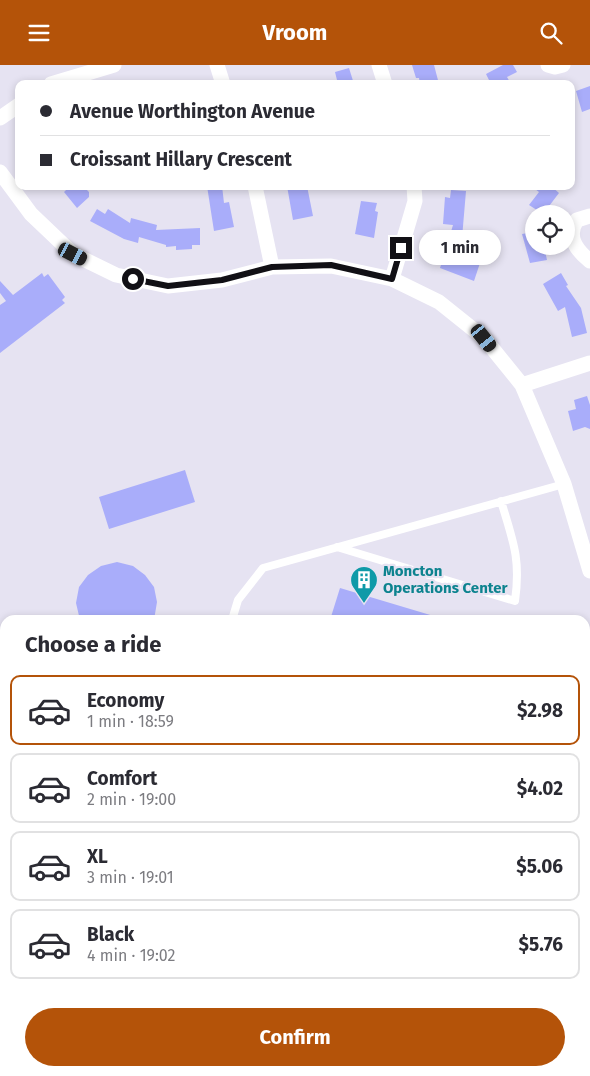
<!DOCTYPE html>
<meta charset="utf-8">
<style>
:root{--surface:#fff;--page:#f2f2f3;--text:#2b2b33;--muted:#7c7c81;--line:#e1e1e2;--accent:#b45309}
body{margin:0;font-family:"Fira Sans",sans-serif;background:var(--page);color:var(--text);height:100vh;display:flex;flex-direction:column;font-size:19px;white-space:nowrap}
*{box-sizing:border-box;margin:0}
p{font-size:16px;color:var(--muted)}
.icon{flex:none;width:28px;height:28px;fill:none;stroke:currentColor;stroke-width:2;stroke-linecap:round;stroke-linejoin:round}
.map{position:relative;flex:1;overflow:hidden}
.drawer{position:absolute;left:0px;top:550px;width:590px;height:461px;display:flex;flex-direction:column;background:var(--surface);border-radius:15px 15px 0 0;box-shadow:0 2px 8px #0003}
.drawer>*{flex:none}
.guide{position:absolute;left:15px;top:15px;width:560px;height:110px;border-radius:10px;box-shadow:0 2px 8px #0003;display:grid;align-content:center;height:110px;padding:0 25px;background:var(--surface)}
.controls{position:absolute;left:525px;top:140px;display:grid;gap:10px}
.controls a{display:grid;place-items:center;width:50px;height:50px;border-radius:50%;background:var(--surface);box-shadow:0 2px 8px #0003;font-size:25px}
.end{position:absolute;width:22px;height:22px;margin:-11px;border:6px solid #111015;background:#fff;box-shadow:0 0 0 2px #fff}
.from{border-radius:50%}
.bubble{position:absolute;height:35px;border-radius:18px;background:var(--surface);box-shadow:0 2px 8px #0003;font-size:16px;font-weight:700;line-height:35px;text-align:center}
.car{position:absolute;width:15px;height:30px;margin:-15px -8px;border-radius:6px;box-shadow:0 0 4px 1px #0007;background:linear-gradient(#222 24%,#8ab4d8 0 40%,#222 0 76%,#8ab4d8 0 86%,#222 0)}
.guide b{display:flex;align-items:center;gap:18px;height:48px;font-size:19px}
.guide b+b{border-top:1px solid var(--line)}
.guide i{width:12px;height:12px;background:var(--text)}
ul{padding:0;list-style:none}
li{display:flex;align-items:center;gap:15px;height:70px;margin:0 10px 8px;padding:0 15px;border:2px solid var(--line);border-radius:10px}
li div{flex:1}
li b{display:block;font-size:19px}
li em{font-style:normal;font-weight:700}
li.selected{border-color:var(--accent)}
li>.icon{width:45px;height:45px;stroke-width:1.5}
h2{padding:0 25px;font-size:22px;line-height:60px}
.action{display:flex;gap:10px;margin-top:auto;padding:10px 25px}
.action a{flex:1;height:58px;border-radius:30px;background:var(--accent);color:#fff;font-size:20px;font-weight:700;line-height:58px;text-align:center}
header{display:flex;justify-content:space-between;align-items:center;height:65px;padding:0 25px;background:var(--accent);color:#fff;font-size:22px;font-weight:700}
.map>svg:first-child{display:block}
.building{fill:#a9adfa}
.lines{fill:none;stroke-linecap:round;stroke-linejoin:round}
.path{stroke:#898792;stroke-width:2.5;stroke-dasharray:5 2.5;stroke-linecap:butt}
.lane{stroke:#fff;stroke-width:8}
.street{stroke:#fff;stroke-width:15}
.primary{stroke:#fff;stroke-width:22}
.highway{stroke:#fff;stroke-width:26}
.route{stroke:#111015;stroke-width:6}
.labels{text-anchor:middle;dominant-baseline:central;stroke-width:4.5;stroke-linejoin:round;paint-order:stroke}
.culture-label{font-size:15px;font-weight:bold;fill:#0d838f;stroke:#e6e3f2;text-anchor:start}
</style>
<header><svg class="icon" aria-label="menu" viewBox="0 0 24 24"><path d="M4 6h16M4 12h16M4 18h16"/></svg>Vroom<svg class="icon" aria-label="search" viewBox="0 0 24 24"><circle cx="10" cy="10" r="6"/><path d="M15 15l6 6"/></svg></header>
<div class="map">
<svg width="590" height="1011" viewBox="0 0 590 1011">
<rect width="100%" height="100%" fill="#e6e3f2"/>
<path class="building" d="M412,0H434L439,19H420L419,13H416Z
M503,0H513L517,7L507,12L511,19H491L486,9Z
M349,3L354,19H338L335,7Z
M590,21V44L582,47L576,26Z
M70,121H83L89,127V132L77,143L64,127Z
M207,121H222L224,138L229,137L234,162L214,166Z
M287,121H307L313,151L293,155Z
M531,121H551L559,128L543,149L529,140L539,127Z
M451,125L466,126L462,173L465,174L459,191L480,198L474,216L440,203L453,160L443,159L445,132L450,133Z
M361,136L377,138L375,146L378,147L374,173L355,169Z
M97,144L105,149L108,144L130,158L131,153L157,160L156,165L200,163V180H192V184L176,185V181L166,182V180L139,172L138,178L124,174L90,156Z
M534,167L532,181H544L547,195L530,198L522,169Z
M42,208L44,212L48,209L65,232L62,235L65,238L0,288V240L6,236L0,228V216L13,230Z
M561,208L568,220L566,221L581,243L587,268L572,272L565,242L558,246L543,219Z
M587,331L590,340V364L585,362L573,366L568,346L576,344L574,335Z
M185,405L195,437L109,464L99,432Z
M117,497L133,501L145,510L154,522L157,537L154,555H80L76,538L79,522L88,510L101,501Z
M340,523L437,552V555H330Z"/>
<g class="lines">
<path class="path" d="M298,1006L350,1011
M159,1011L225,1006"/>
<path class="lane" d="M337,482L515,536C521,494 513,476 501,436
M232,555L238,535L263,503L564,419
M585,582L590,581
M585,690L590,691
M585,846L590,847"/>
<path class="street" d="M217,0L223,19
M379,0L385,19
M548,0L555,2L563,0
M51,19L114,0
M0,53L19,40
M0,107L31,149L73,189L116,210L168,221L222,215L272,202L331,201L392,214L439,237L484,273L522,320L564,419L590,506
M255,121L272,202
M590,151L577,155C566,171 576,185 590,196
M392,214L415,136L414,121
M522,320L590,298"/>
<path class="primary" d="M444,1006L481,1011
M2,1011L41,1006"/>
<path class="highway" d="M0,597L5,603
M0,817L5,811
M484,1006L502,1011"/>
</g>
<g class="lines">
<path class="route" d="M133,214L168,221L222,215L272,202L331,200L392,214L401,183"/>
</g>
<defs>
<symbol id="building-pin" viewBox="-11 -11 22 30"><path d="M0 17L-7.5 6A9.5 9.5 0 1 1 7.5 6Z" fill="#0f9aa8" stroke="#e6e3f2"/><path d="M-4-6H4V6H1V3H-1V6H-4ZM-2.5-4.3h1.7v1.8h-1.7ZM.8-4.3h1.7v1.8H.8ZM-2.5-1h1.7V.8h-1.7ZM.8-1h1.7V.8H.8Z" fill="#fff"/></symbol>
</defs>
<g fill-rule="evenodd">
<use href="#building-pin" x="348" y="499" width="32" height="43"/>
</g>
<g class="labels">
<g class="culture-label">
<text x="383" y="506">Moncton<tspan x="383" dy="17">Operations Center</tspan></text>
</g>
</g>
</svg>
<div class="controls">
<a><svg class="icon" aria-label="locate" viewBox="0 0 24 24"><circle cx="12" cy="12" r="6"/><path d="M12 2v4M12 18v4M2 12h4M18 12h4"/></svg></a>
</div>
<i class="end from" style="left:133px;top:214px"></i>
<i class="end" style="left:401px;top:183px"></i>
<div class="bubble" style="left:419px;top:165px;width:82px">1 min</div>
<i class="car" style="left:73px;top:189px;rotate:117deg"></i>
<i class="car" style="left:484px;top:273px;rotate:141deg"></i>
<div class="guide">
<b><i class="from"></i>Avenue Worthington Avenue</b>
<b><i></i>Croissant Hillary Crescent</b>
</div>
<section class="drawer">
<h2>Choose a ride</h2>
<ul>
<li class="selected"><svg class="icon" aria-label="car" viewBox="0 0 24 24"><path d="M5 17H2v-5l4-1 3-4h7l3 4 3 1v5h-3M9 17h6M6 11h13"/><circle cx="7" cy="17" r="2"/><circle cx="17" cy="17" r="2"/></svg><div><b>Economy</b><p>1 min · 18:59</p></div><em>$2.98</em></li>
<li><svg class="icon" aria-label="car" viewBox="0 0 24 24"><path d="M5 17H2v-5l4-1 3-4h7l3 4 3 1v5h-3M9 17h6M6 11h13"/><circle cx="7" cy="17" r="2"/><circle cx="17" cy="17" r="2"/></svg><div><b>Comfort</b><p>2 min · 19:00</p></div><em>$4.02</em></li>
<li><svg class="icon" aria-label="car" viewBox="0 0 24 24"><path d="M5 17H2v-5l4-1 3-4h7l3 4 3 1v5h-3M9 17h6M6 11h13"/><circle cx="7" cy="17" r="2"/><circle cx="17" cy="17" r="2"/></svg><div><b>XL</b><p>3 min · 19:01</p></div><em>$5.06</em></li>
<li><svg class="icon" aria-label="car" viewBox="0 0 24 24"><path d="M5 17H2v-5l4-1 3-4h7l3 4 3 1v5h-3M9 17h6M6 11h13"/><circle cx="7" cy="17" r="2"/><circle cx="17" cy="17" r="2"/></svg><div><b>Black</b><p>4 min · 19:02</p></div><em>$5.76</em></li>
</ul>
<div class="action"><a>Confirm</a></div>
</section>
</div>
